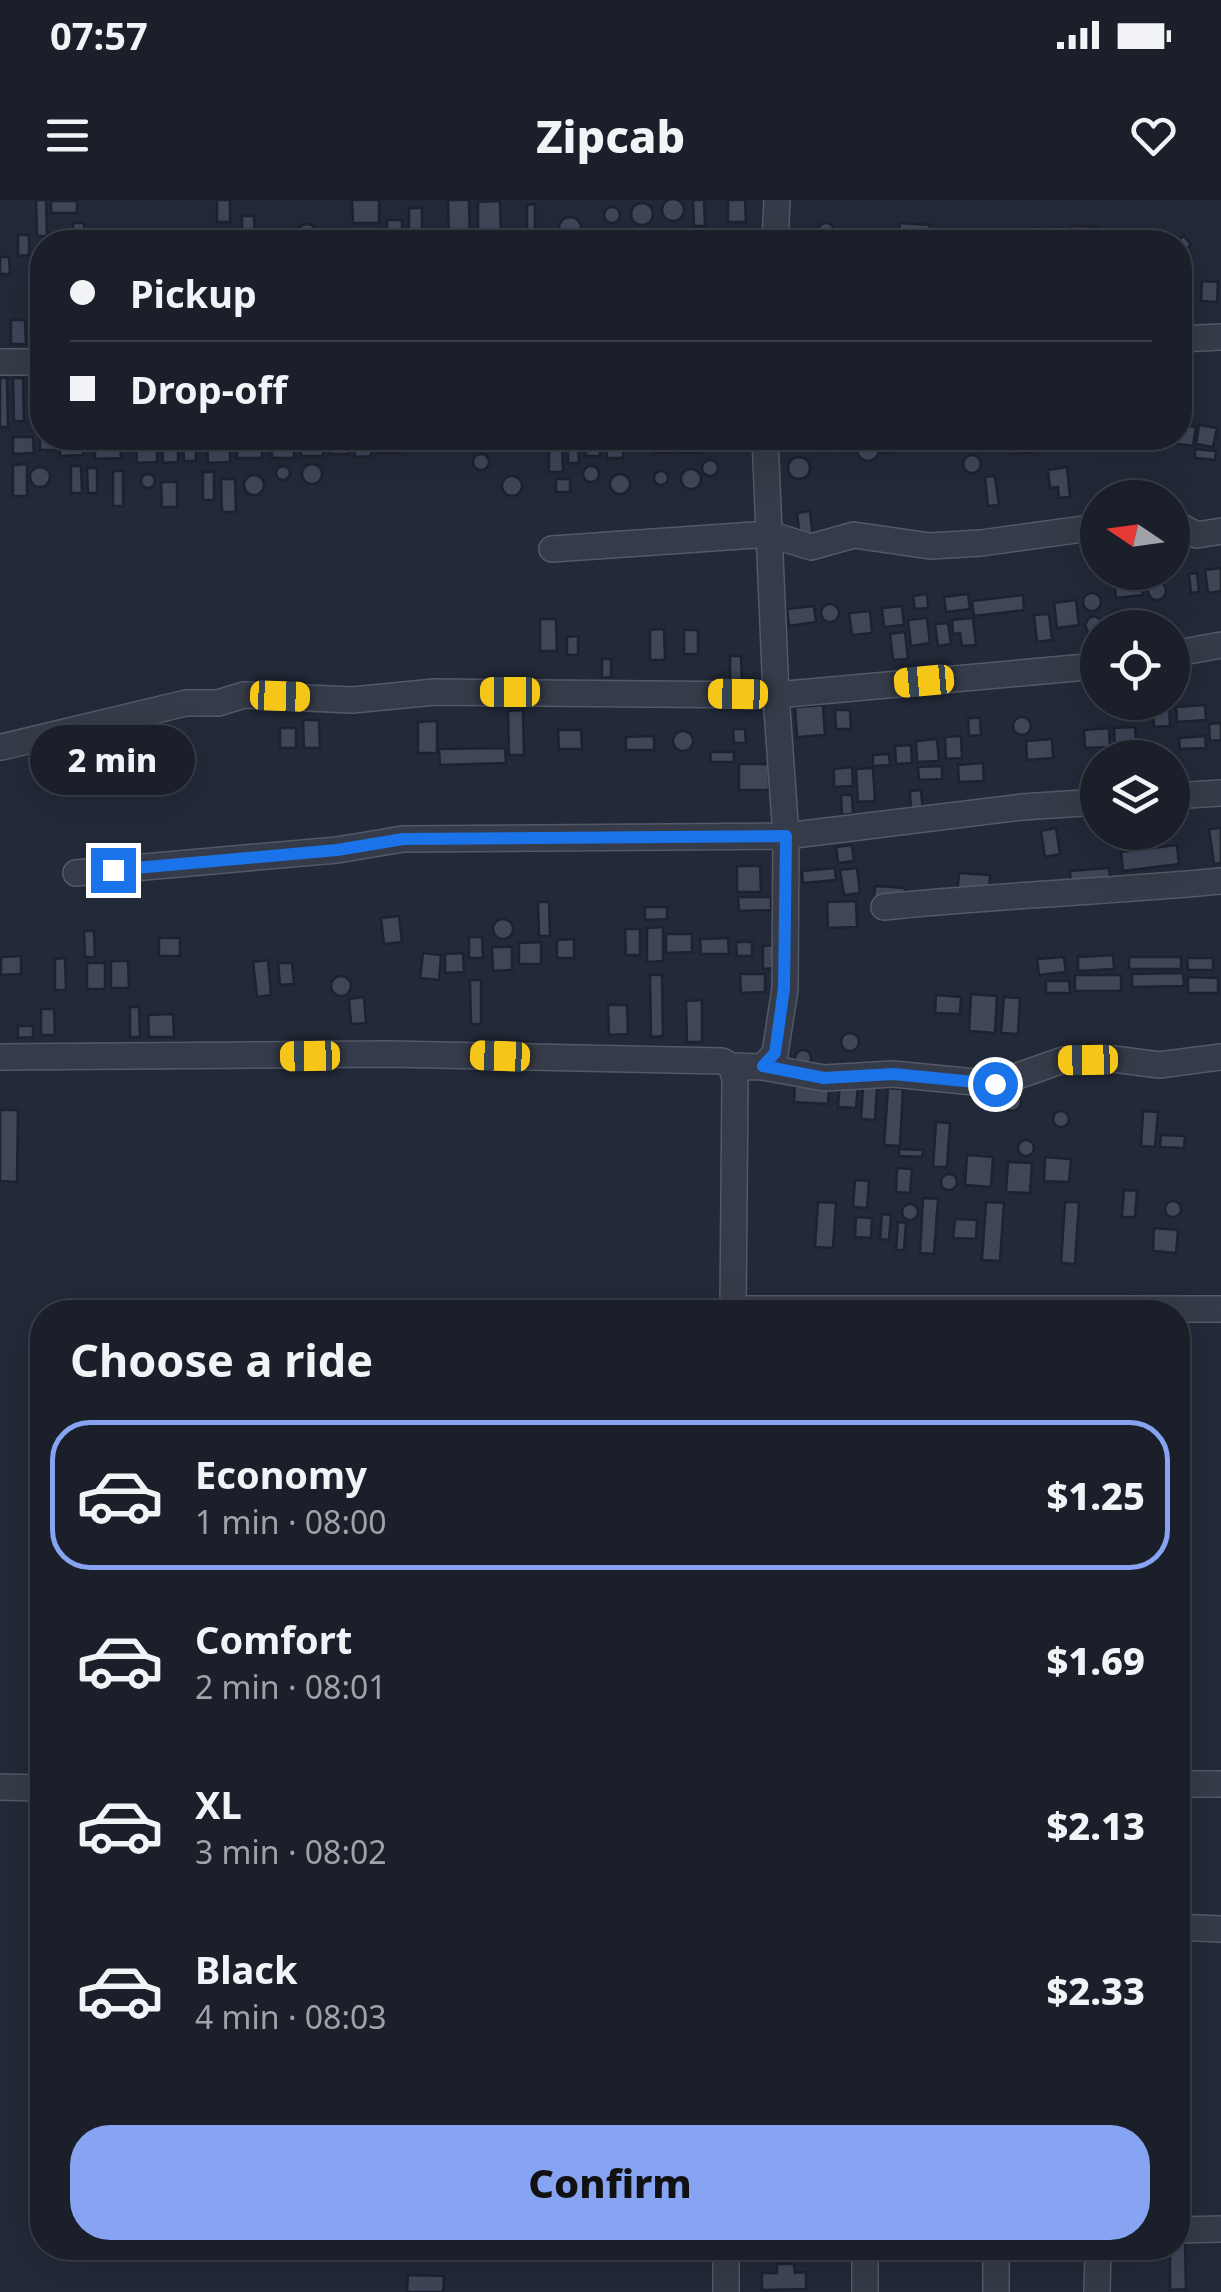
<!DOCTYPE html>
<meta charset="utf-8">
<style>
:root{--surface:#1a1f2a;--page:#232732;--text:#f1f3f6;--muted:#9fa2a8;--line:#383d47;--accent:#87a4f3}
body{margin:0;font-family:"Noto Sans",sans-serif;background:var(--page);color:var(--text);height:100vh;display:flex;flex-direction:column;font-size:38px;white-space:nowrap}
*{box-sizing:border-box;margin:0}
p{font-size:32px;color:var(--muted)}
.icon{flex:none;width:55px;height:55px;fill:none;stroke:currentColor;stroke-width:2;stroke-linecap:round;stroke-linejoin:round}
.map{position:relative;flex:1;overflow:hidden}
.side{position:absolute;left:30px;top:1100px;width:1160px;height:960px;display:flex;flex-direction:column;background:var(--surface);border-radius:40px;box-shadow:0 10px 40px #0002,0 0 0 2px var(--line)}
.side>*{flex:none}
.banner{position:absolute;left:30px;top:30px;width:1162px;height:220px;border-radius:40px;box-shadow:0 10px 40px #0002,0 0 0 2px var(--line);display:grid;align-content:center;height:220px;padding:0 40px;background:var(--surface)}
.needle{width:65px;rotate:283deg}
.controls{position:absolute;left:1080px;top:280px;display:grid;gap:20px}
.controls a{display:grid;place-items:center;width:110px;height:110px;border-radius:50%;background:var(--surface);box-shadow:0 10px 40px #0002,0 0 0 2px var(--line);font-size:50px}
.end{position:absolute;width:45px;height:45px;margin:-22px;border:12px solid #1a73e8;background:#fff;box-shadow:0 0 0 5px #fff}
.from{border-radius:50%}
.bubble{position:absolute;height:70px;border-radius:35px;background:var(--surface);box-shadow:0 10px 40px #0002,0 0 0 2px var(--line);font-size:32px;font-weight:800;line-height:70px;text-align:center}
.car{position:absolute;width:30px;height:60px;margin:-30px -15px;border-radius:12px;box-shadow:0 0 8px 2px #0007;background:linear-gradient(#f5c518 24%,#345 0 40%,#f5c518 0 76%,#345 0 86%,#f5c518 0)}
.banner b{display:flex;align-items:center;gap:35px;height:95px;font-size:38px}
.banner b+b{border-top:2px solid var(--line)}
.banner i{width:25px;height:25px;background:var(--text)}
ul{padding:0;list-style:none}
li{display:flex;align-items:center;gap:30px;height:150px;margin:0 20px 15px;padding:0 20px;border:5px solid transparent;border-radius:40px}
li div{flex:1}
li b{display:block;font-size:38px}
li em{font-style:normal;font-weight:800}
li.active{border-color:var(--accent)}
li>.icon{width:90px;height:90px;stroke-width:1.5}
h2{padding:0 40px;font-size:45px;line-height:120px}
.cta{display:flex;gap:20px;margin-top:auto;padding:20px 40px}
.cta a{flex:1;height:115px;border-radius:40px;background:var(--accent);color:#111;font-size:40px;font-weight:800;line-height:115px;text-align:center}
.status{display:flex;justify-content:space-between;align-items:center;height:70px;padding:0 50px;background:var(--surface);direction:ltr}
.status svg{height:28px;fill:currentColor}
header{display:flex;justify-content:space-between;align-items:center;height:130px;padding:0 40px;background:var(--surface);font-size:45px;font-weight:800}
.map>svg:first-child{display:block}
.building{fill:#3e4658;stroke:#1d222f;stroke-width:2.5}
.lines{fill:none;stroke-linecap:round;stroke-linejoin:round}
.minor-casing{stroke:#535966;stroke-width:28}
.minor{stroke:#353b48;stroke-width:25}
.route{stroke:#1a73e8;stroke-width:12}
</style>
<div class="status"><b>07:57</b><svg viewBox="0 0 49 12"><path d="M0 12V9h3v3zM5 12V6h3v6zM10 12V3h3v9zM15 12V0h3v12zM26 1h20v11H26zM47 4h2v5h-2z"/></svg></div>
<header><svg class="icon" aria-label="menu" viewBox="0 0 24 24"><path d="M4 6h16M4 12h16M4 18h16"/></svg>Zipcab<svg class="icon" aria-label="heart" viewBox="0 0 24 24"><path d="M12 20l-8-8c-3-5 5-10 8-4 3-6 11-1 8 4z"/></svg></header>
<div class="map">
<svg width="1221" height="2092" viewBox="0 0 1221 2092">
<rect width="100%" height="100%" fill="#222938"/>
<path class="building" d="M662 10a11 11 0 1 1 22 0a11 11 0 1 1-22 0Z
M36,0H46L47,36H37Z
M217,0H230V22H217Z
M352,0H379V23H353Z
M448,0H469L470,42H449Z
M693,0H704L705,26H694Z
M728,0H745L746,22H728Z
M51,1H77V13H51Z
M500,1L501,39L478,40V2Z
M631 14a11 11 0 1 1 22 0a11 11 0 1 1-22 0Z
M535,4V31H527V5Z
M604 15a8 8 0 1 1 16 0a8 8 0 1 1-16 0Z
M409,8H422V39H409Z
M242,16H254L255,42H242Z
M559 28a11 11 0 1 1 22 0a11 11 0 1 1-22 0Z
M387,20H402V31H387Z
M73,23H84L85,42H73Z
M900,23L930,25L929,37L899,35Z
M818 31a8 8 0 1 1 16 0a8 8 0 1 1-16 0Z
M297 34a10 10 0 1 1 20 0a10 10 0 1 1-20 0Z
M1072,26L1099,27L1098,42H1071Z
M1050 35a8 8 0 1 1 16 0a8 8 0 1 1-16 0Z
M1029 36a8 8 0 1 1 16 0a8 8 0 1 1-16 0Z
M847,29L889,31L888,42H846Z
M18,35H29V55L18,56Z
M1184,36L1191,45L1182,52L1180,42H1175Z
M733,37H765V42H733Z
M0,57H9L10,74H0Z
M33,68H42V86H33Z
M1202,81L1218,82L1217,102L1201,101Z
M11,120H25L26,144H11Z
M0,178H7L8,227H0Z
M13,178H23L24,221H14Z
M40,224H42V238H54V250H40Z
M1180,225L1196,227L1193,246L1173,243L1174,238H1180Z
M1199,225L1217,228L1213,247L1196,244Z
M815 244a8 8 0 1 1 16 0a8 8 0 1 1-16 0Z
M838 244a8 8 0 1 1 16 0a8 8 0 1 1-16 0Z
M13,237H33L34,253L13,254Z
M95,238H120L121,258L95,259Z
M237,238H262V258H237Z
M272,238H294V258H272Z
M301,238H323V256H301Z
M330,238H348L349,254H330Z
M354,238H371V256L355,257Z
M379,238H401V253H379Z
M585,238H600V256H586Z
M606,238H623V258H607Z
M653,238H673L674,252L654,253Z
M679,238H702V252H679Z
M882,238H895L897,251L884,253Z
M906,238H931L932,243L907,246Z
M938,238H962V243L938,246Z
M970,238H994V244L971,246Z
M1009,238H1033L1035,252L1011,254Z
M857 250a11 11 0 1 1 22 0a11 11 0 1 1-22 0Z
M162,239H178V262L163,263Z
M183,239H196V261H184Z
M568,239H578L579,263H568Z
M60,240H82L83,255L60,256Z
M157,241V262L137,263L136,242Z
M207,241H230V262L208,263Z
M549,245H562L563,272H549Z
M1195,249L1216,251L1215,260L1195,258Z
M473 262a8 8 0 1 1 16 0a8 8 0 1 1-16 0Z
M963 264a9 9 0 1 1 18 0a9 9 0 1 1-18 0Z
M788 268a11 11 0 1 1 22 0a11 11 0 1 1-22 0Z
M702 268a8 8 0 1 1 16 0a8 8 0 1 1-16 0Z
M27,264V296H13V265Z
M302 274a10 10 0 1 1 20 0a10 10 0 1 1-20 0Z
M276 273a7 7 0 1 1 14 0a7 7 0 1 1-14 0Z
M71,266H81L82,293H71Z
M583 274a8 8 0 1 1 16 0a8 8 0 1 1-16 0Z
M1067,267L1070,297L1059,298L1058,287L1050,288L1048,270Z
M30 277a10 10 0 1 1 20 0a10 10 0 1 1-20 0Z
M87,268H97V293H88Z
M681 279a10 10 0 1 1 20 0a10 10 0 1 1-20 0Z
M654 278a7 7 0 1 1 14 0a7 7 0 1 1-14 0Z
M113,271H123V306H113Z
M203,272H214V300H203Z
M141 281a7 7 0 1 1 14 0a7 7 0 1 1-14 0Z
M610 284a10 10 0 1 1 20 0a10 10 0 1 1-20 0Z
M244 285a10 10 0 1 1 20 0a10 10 0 1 1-20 0Z
M995,276L999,305L988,306L985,277Z
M502 286a10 10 0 1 1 20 0a10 10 0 1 1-20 0Z
M221,279H235L236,312H222Z
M556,279H570V292H556Z
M161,282H177V307H162Z
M810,311L813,338L800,339L797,313Z
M1221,368V391L1208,393L1205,370Z
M1197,373L1199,392L1191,393L1189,374Z
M1141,376L1143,395L1116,398L1114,379Z
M1148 391a9 9 0 1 1 18 0a9 9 0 1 1-18 0Z
M1083 402a9 9 0 1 1 18 0a9 9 0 1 1-18 0Z
M927,394L928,408L915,409L913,396Z
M968,394L970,409L946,412L944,397Z
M1023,395L1024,410L974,416L972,401Z
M1076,400L1079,425L1057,428L1054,403Z
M821 413a9 9 0 1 1 18 0a9 9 0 1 1-18 0Z
M814,406L816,422L789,426L787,409Z
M902,406L904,425L884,427L882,408Z
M870,411L872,433L852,435L849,413Z
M1107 420a9 9 0 1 1 18 0a9 9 0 1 1-18 0Z
M1049,414L1052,440L1037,442L1034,415Z
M1095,416L1101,420L1103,426L1098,428V434L1094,435L1088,432L1085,425L1089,418Z
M927,418L930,443L911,446L908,420Z
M973,418L976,445L962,446L960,433L953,434L952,420Z
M540,419H556L557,451H540Z
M948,423L951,444L938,446L935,424Z
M664,429L665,460H650V430Z
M684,430H698V454H684Z
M905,432L908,459L893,460L890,434Z
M578,436V455H567V437Z
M730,456H741L742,484L730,485Z
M602,459H611V477L602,478Z
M1153,502H1169L1170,526L1154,527Z
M823,505L825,535L797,537L795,507Z
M1205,505L1206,520L1177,522L1176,507Z
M523,510L524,555H509L508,511Z
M835,510H850L851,529H836Z
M1013 526a9 9 0 1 1 18 0a9 9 0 1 1-18 0Z
M968,518H980L981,535L969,536Z
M303,520H319L320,548H304Z
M437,521V553H418V522Z
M1221,523V540L1210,541L1209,524Z
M1135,527L1136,546L1115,547L1114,528Z
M280,528H296V548H280Z
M1109,528L1110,547L1085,548L1084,530Z
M733,529H745L746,543H734Z
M558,530H581L582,549H559Z
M673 541a10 10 0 1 1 20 0a10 10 0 1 1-20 0Z
M654,536V550H626V537Z
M961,536L962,558L946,559L945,537Z
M1205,536L1206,548L1180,549L1179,538Z
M937,539L939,561L917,562L916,541Z
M1052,539L1053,558L1027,560L1026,541Z
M911,545L912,563L896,564L895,546Z
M137,546H151V577H137Z
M505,548L506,563L440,565L439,549Z
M160,550H173L174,573L160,574Z
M710,552H734V562H711Z
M889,554L890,565L873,566V555Z
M983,563L984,581L959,582L958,565Z
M739,564H769V590H739Z
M942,566V579L919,580L918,567Z
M852,567L853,586L834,587V569Z
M873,568L875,601L858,602L856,569Z
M921,590L923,613H911L910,591Z
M841,595H852L853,614L842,615Z
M1056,628L1060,654L1045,657L1041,631Z
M1221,628V663L1214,664L1209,629Z
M852,645L854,661L838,663L836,647Z
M1177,645L1179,664L1123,671L1121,652Z
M737,666H760L761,692H737Z
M835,668L836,680L803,683L802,671Z
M857,668L860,693L844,695L840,670Z
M1109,668L1111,683L1071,686L1070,671Z
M959,673L990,675L989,696L957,694Z
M875,686L905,688L904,702L874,700Z
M738,697H771V710L739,711Z
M856,701L857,727L828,728L827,702Z
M538,702H549L550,736H539Z
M645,707H667V719L645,720Z
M399,716L402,742L384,744L381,718Z
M493 729a10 10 0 1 1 20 0a10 10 0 1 1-20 0Z
M663,727V761L647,762V728Z
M625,729H640V755H626Z
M84,731H94L95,757H85Z
M666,734H692V752L666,753Z
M469,737H482L483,758H469Z
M159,738H180V756H159Z
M728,738L729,754H701L700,739Z
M574,739V758H557V740Z
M541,742V764H519V743Z
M736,742H752V756H737Z
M775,745V768L763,769V746Z
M492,747H512V770L493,771Z
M423,753L441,755L439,780L420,778Z
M463,753L464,772L445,773V754Z
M1113,755L1114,769L1078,771V757Z
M21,756V774L1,775V757Z
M1064,757L1066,772L1039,775L1037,759Z
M1129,757H1181V769H1129Z
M65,758L66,790H55V759Z
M1187,758H1213V770H1188Z
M268,760L271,795L257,797L253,762Z
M111,761H128L129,788H111Z
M87,763H105V789H87Z
M278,763H292L294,784L280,785Z
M1183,773L1184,786L1132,787V774Z
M740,774H765V792L741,793Z
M650,775H662L663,836L651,837Z
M1075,775H1121V791H1075Z
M331 786a10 10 0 1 1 20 0a10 10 0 1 1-20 0Z
M1188,777L1218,778V793H1188Z
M470,780H481V824H471Z
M1046,781H1069L1070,793H1046Z
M971,794L997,796L995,833L969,831Z
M936,795L961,797L960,814L935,813Z
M364,797L366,823L351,824L349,799Z
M1004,797L1020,798L1018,834L1001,833Z
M702,800V842H687L686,801Z
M608,805H627L628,834L609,835Z
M130,807H139L140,837H130Z
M41,809H54L55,835H41Z
M173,814L174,837H149L148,815Z
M18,826H33V837L18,838Z
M841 842a9 9 0 1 1 18 0a9 9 0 1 1-18 0Z
M795 858a8 8 0 1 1 16 0a8 8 0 1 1-16 0Z
M840,883L858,885L856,908L838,907Z
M795,884L829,887L828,904L794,902Z
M863,887L877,888L875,920L861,919Z
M888,888L903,889L900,946L884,945Z
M1003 902a9 9 0 1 1 18 0a9 9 0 1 1-18 0Z
M0,910H18L17,982L0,981Z
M1143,911L1158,912L1155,947L1141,946Z
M1053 919a8 8 0 1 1 16 0a8 8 0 1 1-16 0Z
M936,922L950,923L947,967H933Z
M1161,935L1185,936L1184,948L1160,947Z
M1018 948a8 8 0 1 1 16 0a8 8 0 1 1-16 0Z
M899,949L923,950L922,957L899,956Z
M967,955L993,957L991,987L965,985Z
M1045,957L1071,959L1069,982L1044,981Z
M1008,962L1032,963L1030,993L1006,992Z
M897,968L912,969L910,993L896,992Z
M941 982a8 8 0 1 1 16 0a8 8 0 1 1-16 0Z
M855,980L869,981L867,1008L853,1007Z
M1124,990L1137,991L1135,1017H1122Z
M923,998L938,999L934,1054L920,1053Z
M1165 1009a8 8 0 1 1 16 0a8 8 0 1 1-16 0Z
M818,1002L836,1003L833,1048L815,1047Z
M986,1002L1004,1003L1000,1061L982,1060Z
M1065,1002H1079L1075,1064L1061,1063Z
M902 1012a8 8 0 1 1 16 0a8 8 0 1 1-16 0Z
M882,1014L891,1015L889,1040L880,1039Z
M856,1017L872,1018L871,1038L855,1037Z
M955,1019L977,1020L976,1039L953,1038Z
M898,1022L906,1023L904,1050H896Z
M1154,1028L1178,1030L1176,1053L1153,1051Z
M1178,2040H1185L1186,2089L1170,2090V2048H1178Z
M777,2064H794L795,2073L806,2072V2089L762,2090V2073H777Z
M408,2075L444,2076L443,2092H407Z"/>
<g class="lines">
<defs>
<path id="minor" d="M775,42L777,0
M1180,139L1221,137
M0,162H42
M1172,322L1197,335L1221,331
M552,349L769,334L811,347L854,335L930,346L981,343L1098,327
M1172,454L1221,445
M2,547L186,503H218L244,495L352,500L435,492L776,495L1098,466
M1172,596L1221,593
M76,673L337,650L403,639L786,636L1022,607L1098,602
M884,707C996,695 1109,692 1221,681
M0,857L389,854L722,861L731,866L763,867L775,853L785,789L786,636L776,495L765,238
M731,866L735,878L733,1112
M763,867L824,878L893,874L995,884L1063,860L1114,859L1159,865L1221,857
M733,1109H1221
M1178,1584H1221
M0,1587L42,1588
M1178,1727L1221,1729
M1178,2030L1221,2029
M996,2048V2092
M726,2092V2048
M865,2092V2048
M1097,2092L1098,2048"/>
</defs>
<use href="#minor" class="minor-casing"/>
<use href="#minor" class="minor"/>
</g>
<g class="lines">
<path class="route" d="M113,670L337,650L403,639L786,636L784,788L775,853L763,866L824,878L893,874L995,884"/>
</g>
</svg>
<div class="controls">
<a><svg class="needle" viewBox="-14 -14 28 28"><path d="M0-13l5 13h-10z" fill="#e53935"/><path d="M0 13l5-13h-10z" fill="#9fa2a8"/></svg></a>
<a><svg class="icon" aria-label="locate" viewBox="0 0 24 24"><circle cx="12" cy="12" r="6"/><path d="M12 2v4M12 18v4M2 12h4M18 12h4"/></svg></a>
<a><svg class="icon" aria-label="layers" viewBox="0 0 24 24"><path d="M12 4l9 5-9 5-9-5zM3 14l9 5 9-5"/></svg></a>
</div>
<i class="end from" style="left:995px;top:884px"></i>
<i class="end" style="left:113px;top:670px"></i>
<div class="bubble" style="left:30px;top:525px;width:165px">2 min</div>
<i class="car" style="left:924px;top:481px;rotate:265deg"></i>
<i class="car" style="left:510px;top:492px;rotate:270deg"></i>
<i class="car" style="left:738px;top:494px;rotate:271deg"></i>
<i class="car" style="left:280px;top:496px;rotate:92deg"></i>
<i class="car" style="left:310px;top:856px;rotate:269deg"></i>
<i class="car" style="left:500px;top:856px;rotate:272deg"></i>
<i class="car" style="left:1088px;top:860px;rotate:269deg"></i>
<div class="banner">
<b><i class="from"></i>Pickup</b>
<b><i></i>Drop-off</b>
</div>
<section class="side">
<h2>Choose a ride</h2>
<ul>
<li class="active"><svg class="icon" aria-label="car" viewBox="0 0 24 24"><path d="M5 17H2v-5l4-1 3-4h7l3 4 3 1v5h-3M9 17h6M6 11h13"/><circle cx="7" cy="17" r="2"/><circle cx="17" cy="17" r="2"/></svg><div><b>Economy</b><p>1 min · 08:00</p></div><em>$1.25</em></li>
<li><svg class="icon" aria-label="car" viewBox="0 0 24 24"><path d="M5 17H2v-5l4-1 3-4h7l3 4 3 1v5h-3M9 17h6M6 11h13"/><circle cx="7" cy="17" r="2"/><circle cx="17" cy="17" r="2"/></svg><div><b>Comfort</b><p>2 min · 08:01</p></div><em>$1.69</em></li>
<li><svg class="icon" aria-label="car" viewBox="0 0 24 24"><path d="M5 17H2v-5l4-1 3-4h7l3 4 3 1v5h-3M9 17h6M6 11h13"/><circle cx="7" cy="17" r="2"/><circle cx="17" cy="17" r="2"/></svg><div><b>XL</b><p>3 min · 08:02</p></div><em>$2.13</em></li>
<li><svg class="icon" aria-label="car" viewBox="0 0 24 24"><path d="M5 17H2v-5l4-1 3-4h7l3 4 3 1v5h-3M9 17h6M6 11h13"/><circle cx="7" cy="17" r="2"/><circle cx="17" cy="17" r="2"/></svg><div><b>Black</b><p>4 min · 08:03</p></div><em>$2.33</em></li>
</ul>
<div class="cta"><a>Confirm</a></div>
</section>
</div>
